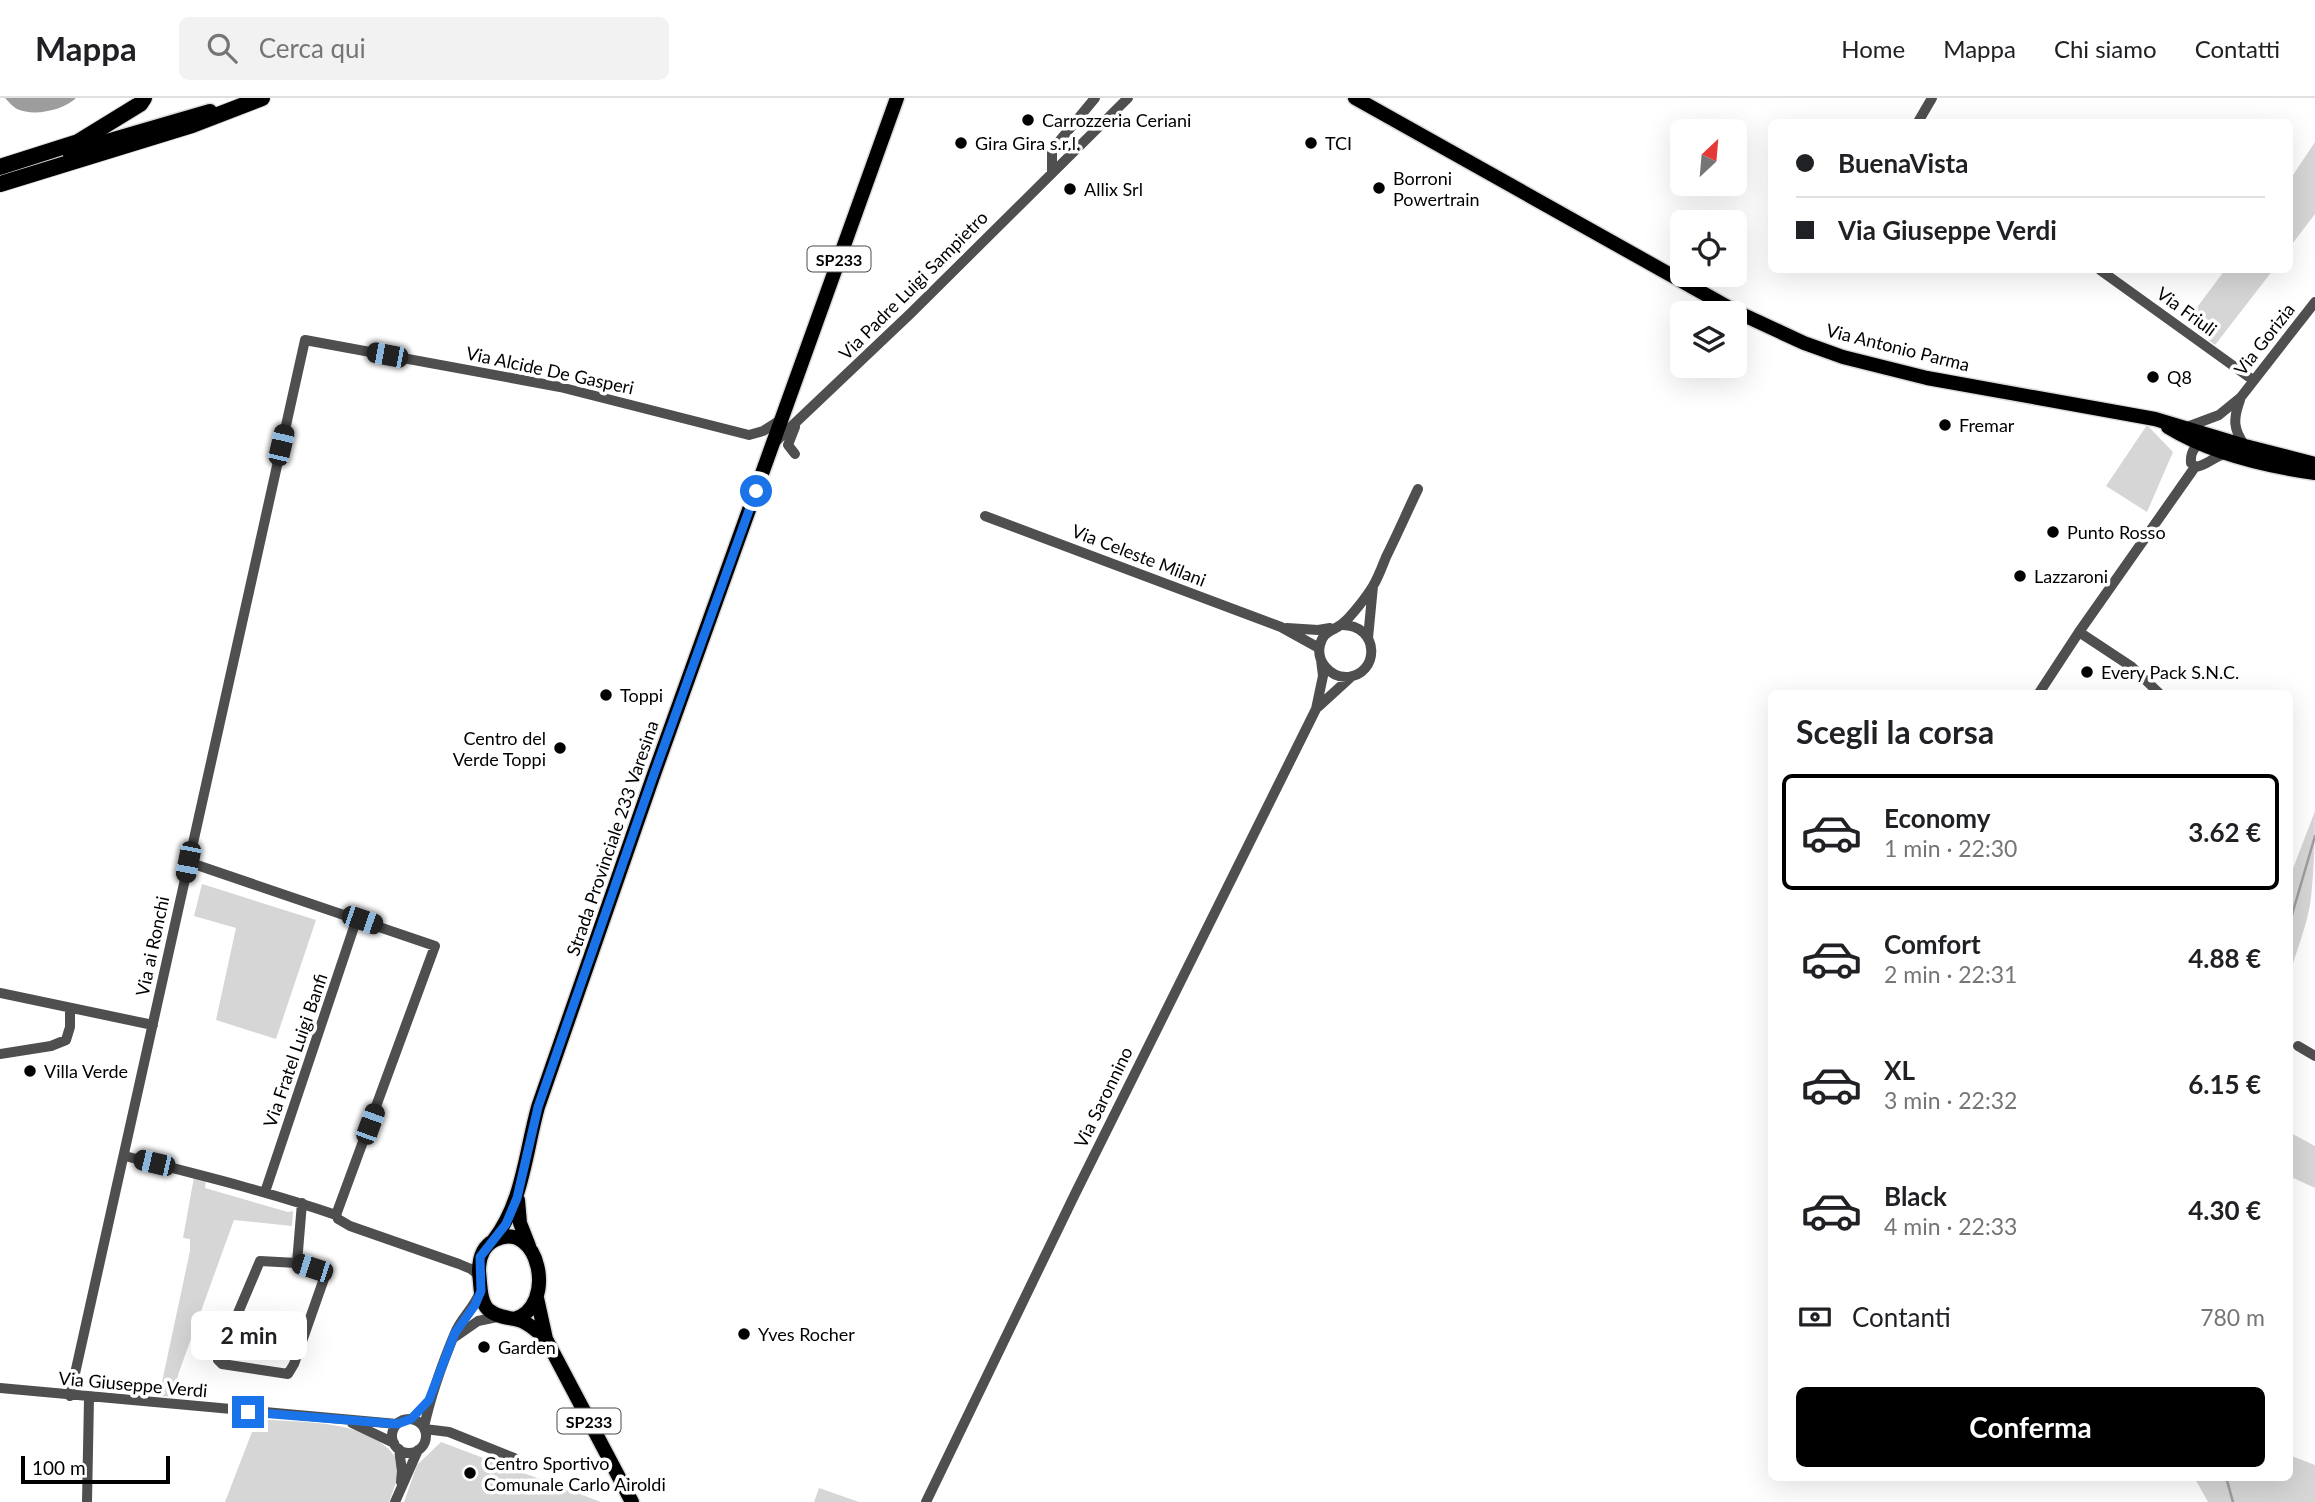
<!DOCTYPE html>
<html lang="it">
<meta charset="utf-8">
<style>
:root{--surface:#fff;--page:#f2f2f2;--text:#202124;--muted:#757577;--line:#e0e0e0;--accent:#000}
body{margin:0;font-family:Lato,sans-serif;background:var(--page);color:var(--text);height:100vh;display:flex;flex-direction:column;font-size:26px;white-space:nowrap}
*{box-sizing:border-box;margin:0}
p{font-size:23px;color:var(--muted)}
.icon{flex:none;width:38px;height:38px;fill:none;stroke:currentColor;stroke-width:2;stroke-linecap:round;stroke-linejoin:round}
.map{position:relative;flex:1;overflow:hidden}
.drawer{position:absolute;left:1768px;top:592px;width:525px;height:791px;display:flex;flex-direction:column;background:var(--surface);border-radius:10px;box-shadow:0 7px 28px #0002}
.drawer>*{flex:none}
.banner{position:absolute;left:1768px;top:21px;width:525px;height:154px;border-radius:10px;box-shadow:0 7px 28px #0002;display:grid;align-content:center;height:154px;padding:0 28px;background:var(--surface)}
.needle{width:46px;rotate:26deg}
.controls{position:absolute;left:1670px;top:21px;display:grid;gap:14px}
.controls a{display:grid;place-items:center;width:77px;height:77px;border-radius:10px;background:var(--surface);box-shadow:0 7px 28px #0002;font-size:35px}
.scale{position:absolute;left:21px;bottom:18px;width:149px;box-sizing:border-box;padding-left:7px;border:4px solid #000;border-top:0;font-size:19px;line-height:24px;white-space:nowrap;color:#000;-webkit-text-stroke:5px #fff;paint-order:stroke}
.end{position:absolute;width:32px;height:32px;margin:-16px;border:9px solid #1a73e8;background:#fff;box-shadow:0 0 0 4px #fff}
.from{border-radius:50%}
.bubble{position:absolute;height:49px;border-radius:10px;background:var(--surface);box-shadow:0 7px 28px #0002;font-size:23px;font-weight:700;line-height:49px;text-align:center}
.car{position:absolute;width:21px;height:42px;margin:-21px -10px;border-radius:9px;box-shadow:0 0 5px 2px #0007;background:linear-gradient(#222 24%,#8ab4d8 0 40%,#222 0 76%,#8ab4d8 0 86%,#222 0)}
.banner b{display:flex;align-items:center;gap:24px;height:66px;font-size:26px}
.banner b+b{border-top:2px solid var(--line)}
.banner i{width:18px;height:18px;background:var(--text)}
ul{padding:0;list-style:none}
li{display:flex;align-items:center;gap:21px;height:116px;margin:0 14px 10px;padding:0 14px;border:4px solid transparent;border-radius:10px}
li div{flex:1}
li b{display:block;font-size:26px}
li em{font-style:normal;font-weight:700}
li.on{border-color:var(--accent)}
li>.icon{width:63px;height:63px;stroke-width:1.5}
h2{padding:0 28px;font-size:32px;line-height:84px}
.pay{display:flex;align-items:center;gap:18px;height:77px;padding:0 28px;font-size:26px}
.pay p{margin-inline-start:auto}
.action{display:flex;gap:14px;margin-top:auto;padding:14px 28px}
.action a{flex:1;height:80px;border-radius:10px;background:var(--accent);color:#fff;font-size:28px;font-weight:700;line-height:80px;text-align:center}
header{display:flex;align-items:center;gap:42px;box-sizing:border-box;height:98px;padding:0 35px;background:var(--surface);border-bottom:2px solid var(--line)}
header strong{font-size:33px}
nav{display:flex;gap:38px;margin-inline-start:auto;font-size:24px}
.search{width:490px;height:63px;background:var(--page);display:flex;align-items:center;gap:18px;box-sizing:border-box;padding:0 24px;border-radius:10px;color:var(--muted);font-size:26px}
.map>svg:first-child{display:block}
.green{fill:#d6d6d6}
.water{fill:#9d9d9d}
.lines{fill:none;stroke-linecap:round;stroke-linejoin:round}
.stream{stroke:#9d9d9d;stroke-width:2.5}
.major-casing{stroke:#dbdbdb;stroke-width:17}
.highway-casing{stroke:#dbdbdb;stroke-width:18}
.minor{stroke:#4f4f4f;stroke-width:10}
.major{stroke:#000;stroke-width:14}
.highway{stroke:#000;stroke-width:16}
.route{stroke:#1a73e8;stroke-width:9}
.poi-dot{fill:#000;stroke:#fff;stroke-width:2.5}
.labels{text-anchor:middle;dominant-baseline:central;stroke-width:7;stroke-linejoin:round;paint-order:stroke}
.shield{fill:#fff;stroke:#4c4c4c;stroke-width:2}
.shield-label{font-size:16px;font-weight:bold;fill:#000}
.poi-label{font-size:18px;fill:#000;stroke:#fff;text-anchor:start}
.street-label{font-size:18px;fill:#000;stroke:#fff}
</style>
<header>
<strong>Mappa</strong>
<div class="search"><svg class="icon" aria-label="search" viewBox="0 0 24 24"><circle cx="10" cy="10" r="6"/><path d="M15 15l6 6"/></svg>Cerca qui</div>
<nav><a>Home</a><a>Mappa</a><a>Chi siamo</a><a>Contatti</a></nav>
</header>
<div class="map">
<svg width="2315" height="1404" viewBox="0 0 2315 1404">
<rect width="100%" height="100%" fill="#fff"/>
<path class="green" d="M2315,44V116L2289,150V83Z
M2225,172H2273L2215,247L2186,224Z
M2147,327L2173,354L2147,414L2106,388Z
M2315,713C2315,742 2314,771 2311,800C2308,826 2296,853 2289,879V781Z
M202,786L316,822L276,941L216,922L236,830L194,818Z
M2289,1034L2315,1048V1090L2289,1078Z
M194,1079L206,1082L205,1090L288,1114L293,1113L292,1128L234,1122L179,1274L172,1299L159,1298L190,1153V1141L183,1140Z
M257,1321C301,1325 373,1320 398,1363V1379L389,1404H225Z
M441,1344L601,1404H404L417,1367Z
M2289,1357L2315,1367V1404H2208L2194,1379H2289Z
M819,1390L859,1404H814Z"/>
<path class="water" d="M5,0H76C64,12 34,19 17,11C13,9 8,3 5,0Z"/>
<g class="lines">
<path class="stream" d="M2289,827L2315,738
M2226,1379L2233,1404"/>
<defs>
<path id="major" d="M1355,0L1735,213L1804,245L1843,259L1927,280L2155,321L2245,348L2315,366
M69,54L210,13
M2168,329C2212,356 2265,368 2315,375
M518,1102L520,1125L529,1148
M493,1143C523,1104 525,1056 538,1009L654,676L897,0
M537,1200L546,1241L632,1404
M514,1221C558,1209 539,1120 495,1142C483,1148 479,1160 479,1173C482,1206 480,1216 515,1221C527,1223 537,1233 546,1241"/>
<path id="highway" d="M0,69L78,44L140,6L144,0
M0,86L192,27L262,0"/>
</defs>
<use href="#major" class="major-casing"/>
<use href="#highway" class="highway-casing"/>
<path class="minor" d="M1918,24L1932,0
M1052,74V52L1095,0
M2100,172L2253,282
M2240,302C2233,321 2233,331 2245,348
M2187,329L2219,317L2241,299L2315,204
M774,345L911,215L1128,0
M795,356L788,347L795,329
M2195,369L2191,365C2190,353 2195,347 2206,343
M985,418L1281,529L1319,550
M1341,527C1381,526 1380,578 1346,579C1330,579 1316,563 1320,547C1323,533 1333,533 1342,526C1351,519 1367,498 1373,488C1378,480 1382,469 1386,459C1397,437 1407,414 1418,391
M1287,530L1318,532L1330,530
M2079,534L2132,569L2159,595
M1368,540L1373,488
M2039,595L2079,534L2195,369C2207,368 2215,357 2228,355
M1318,609L1352,578
M188,764L435,848L336,1117
M0,895L153,927
M2298,948L2315,958
M0,956L51,948L66,942L70,929V910
M125,1058C196,1076 266,1093 336,1117L338,1121L350,1128L459,1166L471,1171L480,1178
M265,1094L357,820
M297,1165L326,1175L294,1266L288,1276L222,1266L218,1262L260,1163L297,1165L302,1105
M455,1239L478,1223L497,1219
M0,1290L397,1326
M70,1298C151,947 225,594 305,242L560,289L749,337L763,333L782,321
M392 1338a17 17 0 1 1 34 0a17 17 0 1 1-34 0Z
M352,1325L394,1345
M424,1329C431,1297 442,1266 455,1235C461,1220 474,1210 480,1194
M425,1331L449,1334L514,1360
M399,1351L402,1373L401,1384
M87,1404L89,1300
M395,1404L418,1352
M926,1404L1075,1096L1316,611L1323,578L1321,562"/>
<use href="#major" class="major"/>
<use href="#highway" class="highway"/>
</g>
<g class="lines">
<path class="route" d="M248,1314L397,1326L411,1321L429,1302L455,1235L475,1207L481,1193L480,1159L506,1126L517,1100L538,1009L654,676L756,393"/>
</g>
<g class="poi-dot">
<circle cx="1028" cy="22" r="7"/>
<circle cx="961" cy="45" r="7"/>
<circle cx="1311" cy="45" r="7"/>
<circle cx="1379" cy="90" r="7"/>
<circle cx="1070" cy="91" r="7"/>
<circle cx="2153" cy="279" r="7"/>
<circle cx="1945" cy="327" r="7"/>
<circle cx="2053" cy="434" r="7"/>
<circle cx="2020" cy="478" r="7"/>
<circle cx="2087" cy="574" r="7"/>
<circle cx="606" cy="597" r="7"/>
<circle cx="560" cy="650" r="7"/>
<circle cx="30" cy="973" r="7"/>
<circle cx="744" cy="1236" r="7"/>
<circle cx="484" cy="1249" r="7"/>
<circle cx="470" cy="1375" r="7"/>
</g>
<g class="labels">
<g class="shield">
<rect x="807.5" y="148.5" width="63" height="25" rx="5"/>
<rect x="557.5" y="1310.5" width="63" height="25" rx="5"/>
</g>
<g class="shield-label">
<text x="839" y="161">SP233</text>
<text x="589" y="1323">SP233</text>
</g>
<g class="poi-label">
<text x="1042" y="22">Carrozzeria Ceriani</text>
<text x="975" y="45">Gira Gira s.r.l.</text>
<text x="1325" y="45">TCI</text>
<text x="1393" y="80">Borroni<tspan x="1393" dy="21">Powertrain</tspan></text>
<text x="1084" y="91">Allix Srl</text>
<text x="2167" y="279">Q8</text>
<text x="1959" y="327">Fremar</text>
<text x="2067" y="434">Punto Rosso</text>
<text x="2034" y="478">Lazzaroni</text>
<text x="2101" y="574">Every Pack S.N.C.</text>
<text x="620" y="597">Toppi</text>
<text x="546" y="640" text-anchor="end">Centro del<tspan x="546" dy="21">Verde Toppi</tspan></text>
<text x="44" y="973">Villa Verde</text>
<text x="758" y="1236">Yves Rocher</text>
<text x="498" y="1249">Garden</text>
<text x="484" y="1365">Centro Sportivo<tspan x="484" dy="21">Comunale Carlo Airoldi</tspan></text>
</g>
<g class="street-label">
<text transform="translate(913 187) rotate(-45)">Via Padre Luigi Sampietro</text>
<text transform="translate(2187 213) rotate(36)">Via Friuli</text>
<text transform="translate(2264 241) rotate(-52)">Via Gorizia</text>
<text transform="translate(1898 249) rotate(14)">Via Antonio Parma</text>
<text transform="translate(550 272) rotate(12)">Via Alcide De Gasperi</text>
<text transform="translate(1139 457) rotate(21)">Via Celeste Milani</text>
<text transform="translate(612 740) rotate(-71)">Strada Provinciale 233 Varesina</text>
<text transform="translate(152 848) rotate(-78)">Via ai Ronchi</text>
<text transform="translate(295 952) rotate(-71)">Via Fratel Luigi Banfi</text>
<text transform="translate(1103 999) rotate(-64)">Via Saronnino</text>
<text transform="translate(133 1286) rotate(5)">Via Giuseppe Verdi</text>
</g>
</g>
</svg>
<div class="controls">
<a><svg class="needle" viewBox="-14 -14 28 28"><path d="M0-13l5 13h-10z" fill="#e53935"/><path d="M0 13l5-13h-10z" fill="#757577"/></svg></a>
<a><svg class="icon" aria-label="locate" viewBox="0 0 24 24"><circle cx="12" cy="12" r="6"/><path d="M12 2v4M12 18v4M2 12h4M18 12h4"/></svg></a>
<a><svg class="icon" aria-label="layers" viewBox="0 0 24 24"><path d="M12 4l9 5-9 5-9-5zM3 14l9 5 9-5"/></svg></a>
</div>
<div class="scale">100 m</div>
<i class="end from" style="left:756px;top:393px"></i>
<i class="end" style="left:248px;top:1314px"></i>
<div class="bubble" style="left:191px;top:1213px;width:116px">2 min</div>
<i class="car" style="left:387px;top:257px;rotate:281deg"></i>
<i class="car" style="left:281px;top:347px;rotate:13deg"></i>
<i class="car" style="left:188px;top:764px;rotate:191deg"></i>
<i class="car" style="left:362px;top:822px;rotate:109deg"></i>
<i class="car" style="left:370px;top:1026px;rotate:20deg"></i>
<i class="car" style="left:154px;top:1065px;rotate:283deg"></i>
<i class="car" style="left:312px;top:1170px;rotate:288deg"></i>
<div class="banner">
<b><i class="from"></i>BuenaVista</b>
<b><i></i>Via Giuseppe Verdi</b>
</div>
<section class="drawer">
<h2>Scegli la corsa</h2>
<ul>
<li class="on"><svg class="icon" aria-label="car" viewBox="0 0 24 24"><path d="M5 17H2v-5l4-1 3-4h7l3 4 3 1v5h-3M9 17h6M6 11h13"/><circle cx="7" cy="17" r="2"/><circle cx="17" cy="17" r="2"/></svg><div><b>Economy</b><p>1 min · 22:30</p></div><em>3.62 €</em></li>
<li><svg class="icon" aria-label="car" viewBox="0 0 24 24"><path d="M5 17H2v-5l4-1 3-4h7l3 4 3 1v5h-3M9 17h6M6 11h13"/><circle cx="7" cy="17" r="2"/><circle cx="17" cy="17" r="2"/></svg><div><b>Comfort</b><p>2 min · 22:31</p></div><em>4.88 €</em></li>
<li><svg class="icon" aria-label="car" viewBox="0 0 24 24"><path d="M5 17H2v-5l4-1 3-4h7l3 4 3 1v5h-3M9 17h6M6 11h13"/><circle cx="7" cy="17" r="2"/><circle cx="17" cy="17" r="2"/></svg><div><b>XL</b><p>3 min · 22:32</p></div><em>6.15 €</em></li>
<li><svg class="icon" aria-label="car" viewBox="0 0 24 24"><path d="M5 17H2v-5l4-1 3-4h7l3 4 3 1v5h-3M9 17h6M6 11h13"/><circle cx="7" cy="17" r="2"/><circle cx="17" cy="17" r="2"/></svg><div><b>Black</b><p>4 min · 22:33</p></div><em>4.30 €</em></li>
</ul>
<div class="pay"><svg class="icon" aria-label="cash" viewBox="0 0 24 24"><path d="M3 7h18v10H3z"/><circle cx="12" cy="12" r="2"/></svg>Contanti<p>780 m</p></div>
<div class="action"><a>Conferma</a></div>
</section>
</div>
